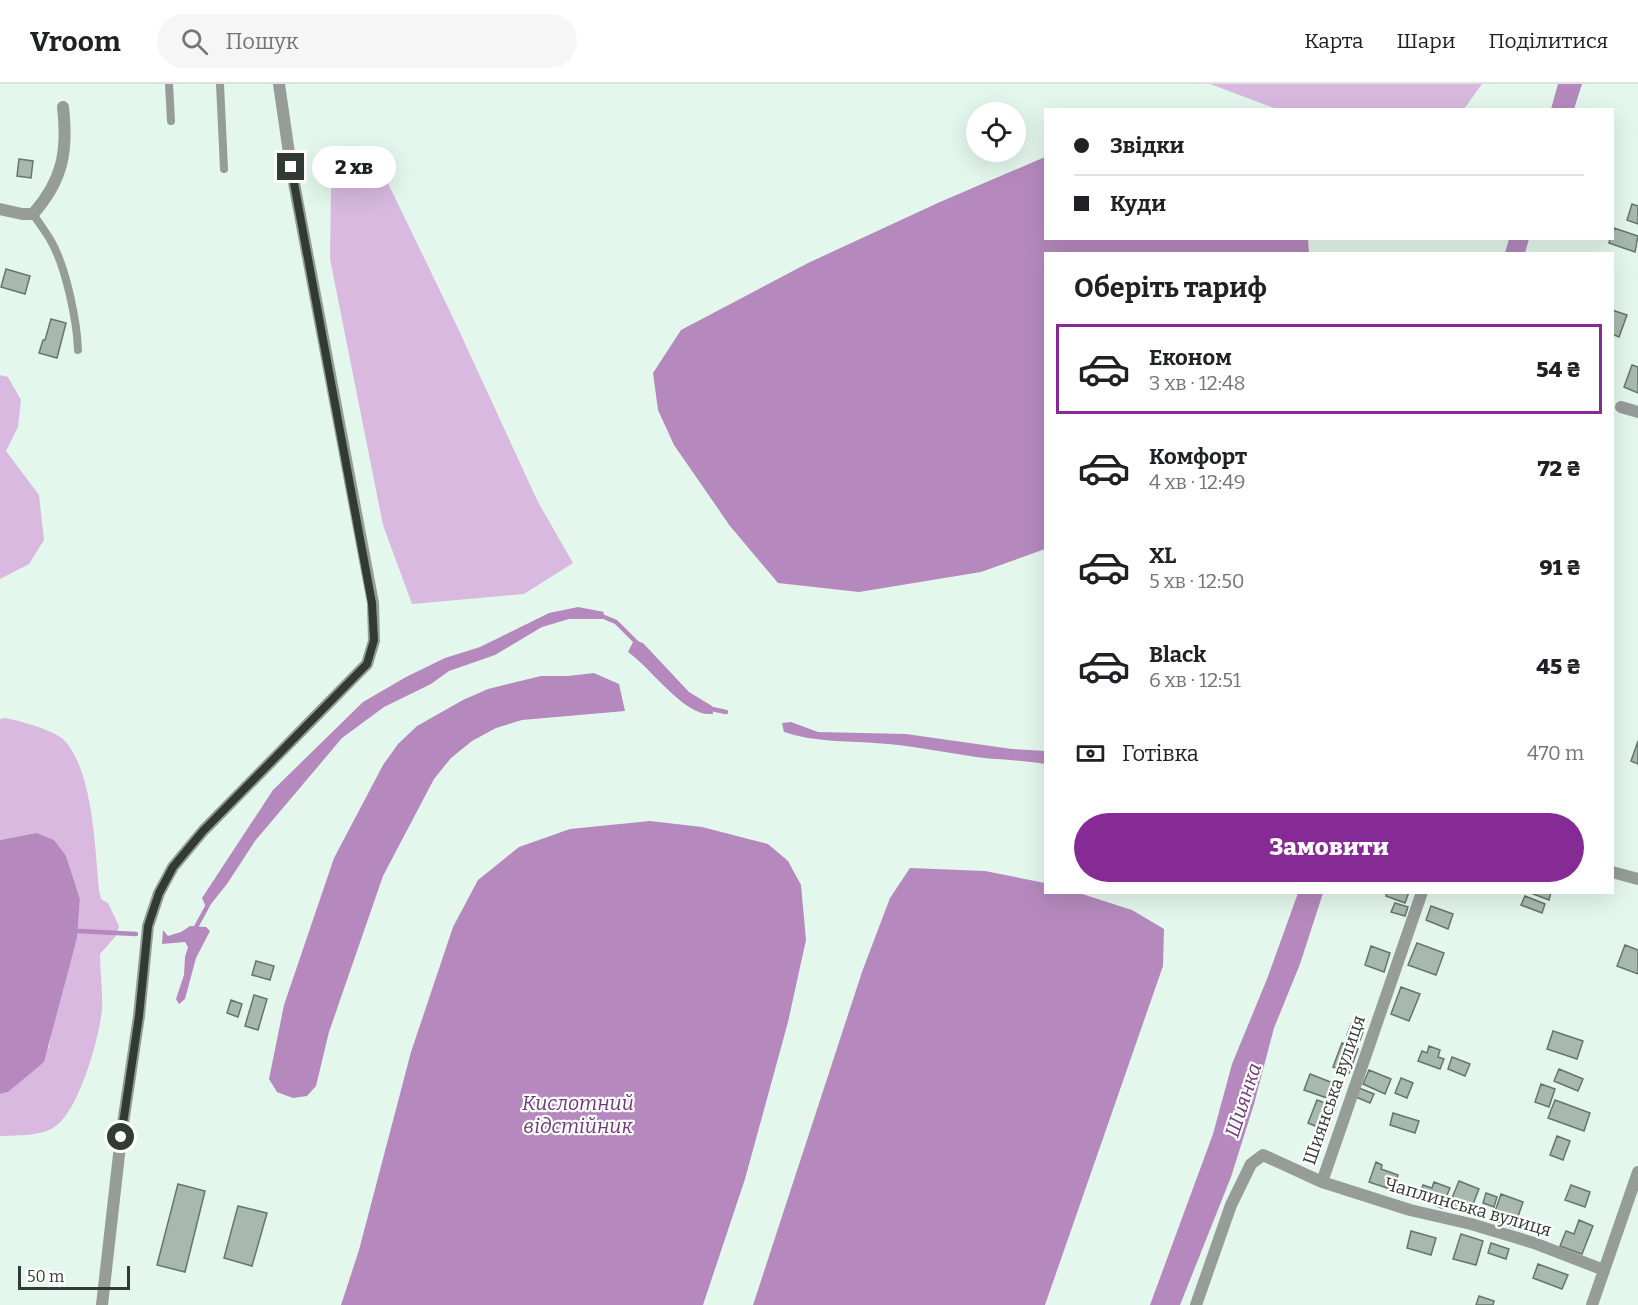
<!DOCTYPE html>
<html lang="uk">
<meta charset="utf-8">
<style>
:root{--surface:#fff;--page:#f6f6f6;--text:#202124;--muted:#757577;--line:#e0e0e0;--accent:#862b96}
body{margin:0;font-family:Bitter,serif;background:var(--page);color:var(--text);height:100vh;display:flex;flex-direction:column;font-size:22px;white-space:nowrap}
*{box-sizing:border-box;margin:0}
p{font-size:20px;color:var(--muted)}
.icon{flex:none;width:33px;height:33px;fill:none;stroke:currentColor;stroke-width:2;stroke-linecap:round;stroke-linejoin:round}
.map{position:relative;flex:1;overflow:hidden}
.side{position:absolute;left:1044px;top:168px;width:570px;height:642px;display:flex;flex-direction:column;background:var(--surface);border-radius:0px;box-shadow:0 6px 24px #0002}
.side>*{flex:none}
.guide{position:absolute;left:1044px;top:24px;width:570px;height:132px;border-radius:0px;box-shadow:0 6px 24px #0002;display:grid;align-content:center;height:132px;padding:0 30px;background:var(--surface)}
.buttons{position:absolute;left:966px;top:18px;display:grid;gap:12px}
.buttons a{display:grid;place-items:center;width:60px;height:60px;border-radius:50%;background:var(--surface);box-shadow:0 6px 24px #0002;font-size:30px}
.scale{position:absolute;left:18px;bottom:15px;width:112px;box-sizing:border-box;padding-left:6px;border:3px solid #323a35;border-top:0;font-size:16px;line-height:21px;white-space:nowrap;color:#323a35;-webkit-text-stroke:4px #fff;paint-order:stroke}
.end{position:absolute;width:27px;height:27px;margin:-14px;border:8px solid #323a35;background:#fff;box-shadow:0 0 0 3px #fff}
.from{border-radius:50%}
.bubble{position:absolute;height:42px;border-radius:21px;background:var(--surface);box-shadow:0 6px 24px #0002;font-size:20px;font-weight:800;line-height:42px;text-align:center}
.guide b{display:flex;align-items:center;gap:21px;height:57px;font-size:22px}
.guide b+b{border-top:2px solid var(--line)}
.guide i{width:15px;height:15px;background:var(--text)}
ul{padding:0;list-style:none}
li{display:flex;align-items:center;gap:18px;height:90px;margin:0 12px 9px;padding:0 18px;border:3px solid transparent;border-radius:0px}
li div{flex:1}
li b{display:block;font-size:22px}
li em{font-style:normal;font-weight:800}
li.current{border-color:var(--accent)}
li>.icon{width:54px;height:54px;stroke-width:1.5}
h2{padding:0 30px;font-size:27px;line-height:72px}
.pay{display:flex;align-items:center;gap:15px;height:66px;padding:0 30px;font-size:22px}
.pay p{margin-inline-start:auto}
.button{display:flex;gap:12px;margin-top:auto;padding:12px 30px}
.button a{flex:1;height:69px;border-radius:36px;background:var(--accent);color:#fff;font-size:24px;font-weight:800;line-height:69px;text-align:center}
header{display:flex;align-items:center;gap:36px;box-sizing:border-box;height:84px;padding:0 30px;background:var(--surface);border-bottom:2px solid var(--line)}
header strong{font-size:28px}
nav{display:flex;gap:33px;margin-inline-start:auto;font-size:21px}
.search{width:420px;height:54px;background:var(--page);display:flex;align-items:center;gap:15px;box-sizing:border-box;padding:0 21px;border-radius:33px;color:var(--muted);font-size:22px}
.map>svg:first-child{display:block}
.green{fill:#d9b9df}
.water{fill:#b589bd}
.lines{fill:none;stroke-linecap:round;stroke-linejoin:round}
.stream{stroke:#b589bd;stroke-width:4.5}
.building{fill:#a7b9ae;stroke:#65766c;stroke-width:1.5}
.service{stroke:#969d99;stroke-width:8}
.minor{stroke:#969d99;stroke-width:12}
.tertiary{stroke:#969d99;stroke-width:12}
.route{stroke:#323a35;stroke-width:8}
.labels{text-anchor:middle;dominant-baseline:central;stroke-width:4.5;stroke-linejoin:round;paint-order:stroke}
.street-label{font-size:18px;fill:#323a35;stroke:#fff}
.water-label{font-size:20px;font-style:italic;fill:#6e3778;stroke:#fff}
</style>
<header>
<strong>Vroom</strong>
<div class="search"><svg class="icon" aria-label="search" viewBox="0 0 24 24"><circle cx="10" cy="10" r="6"/><path d="M15 15l6 6"/></svg>Пошук</div>
<nav><a>Карта</a><a>Шари</a><a>Поділитися</a></nav>
</header>
<div class="map">
<svg width="1638" height="1221" viewBox="0 0 1638 1221">
<rect width="100%" height="100%" fill="#e4f7ec"/>
<path class="green" d="M1210,0H1482L1464,25H1277Z
M335,62L372,66L456,240L538,418L573,479L524,510L412,520L383,441L330,175L331,105Z
M0,291L8,293L21,316L18,343L6,367L39,411L44,456L29,480L0,495Z
M5,634C20,637 55,646 65,657C93,688 95,765 99,806L101,815L108,819L119,842L116,852L100,870C100,888 103,908 102,926C99,954 79,1029 53,1044C40,1052 18,1051 3,1052H0V1010L8,1008L49,963L53,941L77,854L80,815L66,772L36,749L0,756V635Z"/>
<path class="water" d="M1558,0H1582L1574,25H1551Z
M1045,73L1046,154L1308,155L1309,169L1046,170L1045,465L981,488L859,508L778,499L730,442L674,361L658,326L653,289L681,246L808,179L940,118Z
M1509,155H1529L1525,169H1505Z
M578,523L604,528L602,535H569L542,543L495,571L449,587L431,600L384,623L342,654L255,757L227,800L207,825L202,814L273,706L363,618L406,593L445,574L480,563L549,529Z
M634,556L643,559L689,608L712,622L713,630C708,630 703,630 699,628C675,619 650,584 628,568Z
M594,589L619,600L625,627L522,636L496,644L472,657L451,674L434,695L383,792L329,948L316,1002L307,1012L293,1014L277,1008L269,995L284,921L334,774L383,681L398,660L417,642L463,616L488,605L541,592H568Z
M791,638L818,648L906,650L1012,665L1045,667V680C1023,676 999,676 976,673C943,668 909,661 875,659C844,657 814,658 784,648L782,639Z
M650,737L702,743L768,760L788,777L801,801L806,856L788,938L745,1095L703,1221H341L359,1166L411,968L453,843L478,796L519,763L570,745Z
M36,749L54,756L66,772L80,815L77,854L44,978L8,1008L0,1010V756Z
M910,784L985,787L1045,799L1046,808L1079,809L1132,826L1164,845L1163,882L1045,1221H753L862,888L890,814Z
M1298,809H1323L1300,880L1274,944L1254,1020L1231,1093L1180,1221H1150L1213,1050L1232,980L1267,895Z
M190,842L206,843L210,847L196,874L185,915L179,920L176,915L184,891L185,873L188,863L185,858L162,860L163,846L168,852L181,848Z"/>
<g class="lines">
<path class="stream" d="M597,530L616,538L638,560
M707,624L726,628
M195,845L208,821
M78,847L136,850"/>
</g>
<path class="building" d="M19,75L33,77L31,94L17,92Z
M1632,120L1638,122V140L1627,136Z
M1614,144L1638,152L1635,168L1609,159L1610,154H1612Z
M6,185L30,192L25,210L1,203Z
M1612,226L1627,231L1619,253L1612,250Z
M51,235L66,239L57,274L39,269L43,256H45Z
M1632,281L1638,283V309L1624,303Z
M1638,657V680L1631,677Z
M1387,808H1409L1405,819L1386,812Z
M1528,808H1551L1549,816Z
M1525,812L1545,820L1542,829L1521,821Z
M1395,819L1408,823L1405,832L1391,828Z
M1431,822L1453,830L1448,845L1426,836Z
M1417,859L1444,869L1436,891L1408,881Z
M1625,861L1638,866V890L1617,882Z
M1371,862L1390,869L1384,888L1365,881Z
M256,877L274,882L270,896L252,891Z
M1401,903L1420,910L1409,937L1391,930Z
M254,911L267,915L258,946L245,942Z
M231,916L242,920L238,933L227,929Z
M1351,940L1364,945L1360,956L1347,951Z
M1553,947L1583,957L1577,975L1547,965Z
M1342,959L1358,965L1349,989L1333,983Z
M1429,962L1440,966L1438,973L1444,975L1440,985L1418,977L1422,967L1427,969Z
M1452,973L1470,980L1465,992L1448,985Z
M1559,985L1583,995L1578,1007L1554,997Z
M1369,986L1391,995L1385,1010L1363,1000Z
M1310,990L1333,999L1327,1014L1304,1006Z
M1401,994L1413,999L1407,1014L1395,1009Z
M1541,1000L1555,1005L1549,1023L1535,1018Z
M1359,1004L1374,1010L1370,1019L1356,1013Z
M1317,1016L1336,1023L1327,1047L1308,1039Z
M1555,1016L1590,1029L1584,1047L1548,1034Z
M1393,1029L1419,1037L1415,1049L1390,1041Z
M1557,1052L1570,1057L1563,1076L1550,1071Z
M1376,1078L1382,1081L1381,1085L1398,1091L1393,1106L1369,1098Z
M1459,1097L1479,1105L1469,1130L1449,1121Z
M1434,1098L1450,1104L1442,1124L1418,1115L1423,1101L1432,1104Z
M178,1100L205,1107L185,1188L157,1181Z
M1571,1101L1590,1108L1585,1123L1565,1116Z
M1486,1109L1497,1113L1494,1123L1483,1119Z
M1501,1110L1523,1118L1514,1144L1492,1136Z
M238,1122L267,1129L252,1182L224,1174Z
M1579,1136L1593,1142L1582,1170L1560,1162L1566,1147L1574,1150Z
M1411,1147L1436,1154L1431,1171L1407,1164Z
M1461,1150L1483,1157L1476,1181L1453,1175Z
M1491,1159L1509,1165L1506,1175L1488,1169Z
M1538,1180L1568,1191L1562,1205L1533,1194Z
M1479,1212L1494,1217L1493,1221H1476Z"/>
<g class="lines">
<path class="service" d="M169,0L171,37
M220,0L224,85
M33,130C39,139 46,148 51,157C66,183 77,237 78,266"/>
<path class="minor" d="M0,125L22,130H33C63,96 68,67 63,23
M1621,323L1638,328
M1612,788L1638,795
M1322,1098L1410,1126L1471,1140L1534,1159L1604,1186
M102,1221L121,1053L139,932L148,842L159,809L173,783L203,747L367,580L374,557L373,519L291,83L279,0
M1196,1221L1231,1121L1251,1080L1263,1071L1322,1098L1422,808"/>
<path class="tertiary" d="M1592,1221L1638,1088"/>
</g>
<g class="lines">
<path class="route" d="M121,1053L139,932L148,842L159,809L173,783L203,747L367,580L374,556L372,519L291,83"/>
</g>
<g class="labels">
<g class="street-label">
<text transform="translate(1334 1006) rotate(-71)">Шиянська вулиця</text>
<text transform="translate(1468 1123) rotate(16)">Чаплинська вулиця</text>
</g>
<g class="water-label">
<text transform="translate(1243 1016) rotate(-72)">Шиянка</text>
<text x="578" y="1019">Кислотний<tspan x="578" dy="23">відстійник</tspan></text>
</g>
</g>
</svg>
<div class="buttons">
<a><svg class="icon" aria-label="locate" viewBox="0 0 24 24"><circle cx="12" cy="12" r="6"/><path d="M12 2v4M12 18v4M2 12h4M18 12h4"/></svg></a>
</div>
<div class="scale">50 m</div>
<i class="end from" style="left:121px;top:1053px"></i>
<i class="end" style="left:291px;top:83px"></i>
<div class="bubble" style="left:312px;top:62px;width:84px">2 хв</div>
<div class="guide">
<b><i class="from"></i>Звідки</b>
<b><i></i>Куди</b>
</div>
<section class="side">
<h2>Оберіть тариф</h2>
<ul>
<li class="current"><svg class="icon" aria-label="car" viewBox="0 0 24 24"><path d="M5 17H2v-5l4-1 3-4h7l3 4 3 1v5h-3M9 17h6M6 11h13"/><circle cx="7" cy="17" r="2"/><circle cx="17" cy="17" r="2"/></svg><div><b>Економ</b><p>3 хв · 12:48</p></div><em>54 ₴</em></li>
<li><svg class="icon" aria-label="car" viewBox="0 0 24 24"><path d="M5 17H2v-5l4-1 3-4h7l3 4 3 1v5h-3M9 17h6M6 11h13"/><circle cx="7" cy="17" r="2"/><circle cx="17" cy="17" r="2"/></svg><div><b>Комфорт</b><p>4 хв · 12:49</p></div><em>72 ₴</em></li>
<li><svg class="icon" aria-label="car" viewBox="0 0 24 24"><path d="M5 17H2v-5l4-1 3-4h7l3 4 3 1v5h-3M9 17h6M6 11h13"/><circle cx="7" cy="17" r="2"/><circle cx="17" cy="17" r="2"/></svg><div><b>XL</b><p>5 хв · 12:50</p></div><em>91 ₴</em></li>
<li><svg class="icon" aria-label="car" viewBox="0 0 24 24"><path d="M5 17H2v-5l4-1 3-4h7l3 4 3 1v5h-3M9 17h6M6 11h13"/><circle cx="7" cy="17" r="2"/><circle cx="17" cy="17" r="2"/></svg><div><b>Black</b><p>6 хв · 12:51</p></div><em>45 ₴</em></li>
</ul>
<div class="pay"><svg class="icon" aria-label="cash" viewBox="0 0 24 24"><path d="M3 7h18v10H3z"/><circle cx="12" cy="12" r="2"/></svg>Готівка<p>470 m</p></div>
<div class="button"><a>Замовити</a></div>
</section>
</div>
